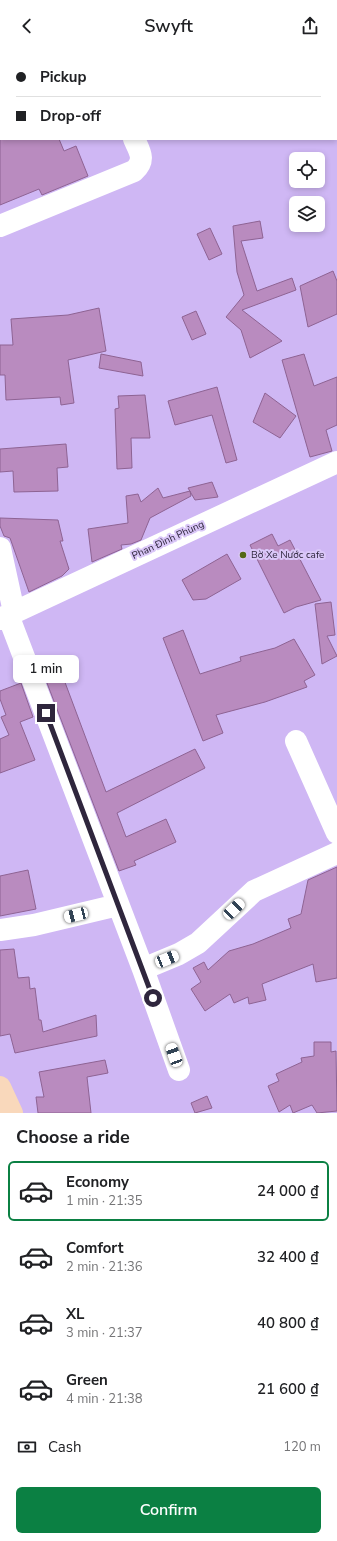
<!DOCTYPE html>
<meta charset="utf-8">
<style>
:root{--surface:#fff;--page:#f2f2f2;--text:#202124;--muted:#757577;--line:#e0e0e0;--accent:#0b8043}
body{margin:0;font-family:"Nunito Sans",sans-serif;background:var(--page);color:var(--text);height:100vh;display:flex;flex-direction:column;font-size:15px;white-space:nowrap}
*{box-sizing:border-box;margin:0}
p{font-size:13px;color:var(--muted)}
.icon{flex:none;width:22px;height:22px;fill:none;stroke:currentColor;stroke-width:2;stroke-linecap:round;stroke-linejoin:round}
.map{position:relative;height:1061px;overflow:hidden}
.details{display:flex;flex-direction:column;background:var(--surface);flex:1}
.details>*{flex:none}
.hud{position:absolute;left:0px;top:0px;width:337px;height:88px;box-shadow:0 2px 6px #0003;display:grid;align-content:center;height:88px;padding:0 16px;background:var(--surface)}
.controls{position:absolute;left:289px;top:100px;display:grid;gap:8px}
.controls a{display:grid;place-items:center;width:36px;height:36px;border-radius:6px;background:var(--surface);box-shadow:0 2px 6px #0003;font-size:20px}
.end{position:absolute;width:18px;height:18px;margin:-9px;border:5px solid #2f263d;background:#fff;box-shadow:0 0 0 2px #fff}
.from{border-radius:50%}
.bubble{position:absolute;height:28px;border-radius:6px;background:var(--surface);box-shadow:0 2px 6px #0003;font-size:13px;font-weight:600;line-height:28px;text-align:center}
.car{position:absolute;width:12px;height:24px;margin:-12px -6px;border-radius:5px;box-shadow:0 0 3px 1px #0007;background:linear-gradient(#fff 24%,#345 0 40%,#fff 0 76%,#345 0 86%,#fff 0)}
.hud b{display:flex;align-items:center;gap:14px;height:38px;font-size:15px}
.hud b+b{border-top:1px solid var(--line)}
.hud i{width:10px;height:10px;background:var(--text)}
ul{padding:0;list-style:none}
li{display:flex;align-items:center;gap:12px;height:60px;margin:0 8px 6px;padding:0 8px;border:2px solid transparent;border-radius:6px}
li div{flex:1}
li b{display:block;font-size:15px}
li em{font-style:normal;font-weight:600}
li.current{border-color:var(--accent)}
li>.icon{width:36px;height:36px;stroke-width:1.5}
h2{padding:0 16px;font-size:18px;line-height:48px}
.pay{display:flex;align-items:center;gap:10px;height:44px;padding:0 16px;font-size:15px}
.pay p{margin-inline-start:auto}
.button{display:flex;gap:8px;margin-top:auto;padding:8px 16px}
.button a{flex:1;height:46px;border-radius:6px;background:var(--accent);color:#fff;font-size:16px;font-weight:600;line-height:46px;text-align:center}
header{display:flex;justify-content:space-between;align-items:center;height:52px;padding:0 16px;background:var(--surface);font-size:18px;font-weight:600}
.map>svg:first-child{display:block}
.building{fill:#b98bbf;stroke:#8e6393}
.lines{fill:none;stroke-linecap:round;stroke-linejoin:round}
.minor{stroke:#fff;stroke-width:22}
.major{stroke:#f9d8bb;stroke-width:22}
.route{stroke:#2f263d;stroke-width:5}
.poi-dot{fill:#546815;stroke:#dac7f8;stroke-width:1.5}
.labels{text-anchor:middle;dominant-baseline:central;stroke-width:4;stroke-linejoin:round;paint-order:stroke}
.street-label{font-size:10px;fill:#2f263d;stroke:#dac7f8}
.poi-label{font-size:10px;fill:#2f263d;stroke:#dac7f8;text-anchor:start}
</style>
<header><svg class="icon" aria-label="back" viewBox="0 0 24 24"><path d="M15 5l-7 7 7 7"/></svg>Swyft<svg class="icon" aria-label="share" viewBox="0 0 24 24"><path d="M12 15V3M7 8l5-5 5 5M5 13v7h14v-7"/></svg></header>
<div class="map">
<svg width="337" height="1061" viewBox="0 0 337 1061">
<rect width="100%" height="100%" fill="#cfb7f4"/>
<path class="building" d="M0,87H59L64,99L76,94L88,124L42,143L39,137L0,153Z
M260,169L263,186L241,189L257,239L292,226L296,238L242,258L282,289L250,306L241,278L226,265L244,243L237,220L233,174Z
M210,176L222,202L209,208L197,182Z
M333,219L337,229V262L308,275L300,234Z
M99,256L106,299L68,308L74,351L61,353L60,345L6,348L5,323H0V293H13L11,267L68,263Z
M196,259L206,282L192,288L182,265Z
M101,302L141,310L143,324L99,316Z
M304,302L314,334L337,325V373L326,378L332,399L310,405L282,308Z
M217,335L237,408L226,411L212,363L175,373L168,349Z
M265,341L296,364L280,386L253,370Z
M145,343L150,386H131L132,416L117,417L115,357L119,356L118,344Z
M66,392L68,415L57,416L58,439L14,440L13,419L0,420V397Z
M212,430L218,445L195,448L188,436Z
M158,436L163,446L190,439L191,444L150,466L141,488L131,492L121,493L122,497L92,510L88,477L128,471L126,444L138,442L141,450Z
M0,466L58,468L63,489H60L69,517L62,524L29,540L10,486L4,484L0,474Z
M272,482L278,494L290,488L321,548L296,555L284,561L250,493Z
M227,502L241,527L206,547L193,548L182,528Z
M331,550L335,583L327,584L337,604L322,612L315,552Z
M183,578L200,622L241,609L240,605L275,596L294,587L315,623L304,629L307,635L265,650L216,663L223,681L203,689L163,586Z
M63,625L106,740L195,697L205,716L117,761L126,785L166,767L176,790L134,809L136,813L119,819L47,631Z
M21,631L33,665L20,670L35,708L0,721V687L9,683L1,665L6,663L0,647V639Z
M337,815V926L316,930L313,912L262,932L266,948L249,952L248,945L234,951L230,942L205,959L191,937L201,930L193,916L204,910L208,918L229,899L253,892L291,876L288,867L301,862L308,828Z
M28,818L36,857L0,864V824Z
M14,897L18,926L29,925L30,937L35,936L39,968H41L43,980L96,963L97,984L15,1001L10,982L0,984V898Z
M314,990H331V1000L336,999L337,1059L317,1061L312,1053L293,1061L290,1053L279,1060L268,1034L279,1029L276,1022L302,1010L301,1006L314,1004Z
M105,1008L108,1021L87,1025L91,1061H38L36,1045H44L39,1020Z
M207,1044L212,1056L195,1061L191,1051Z"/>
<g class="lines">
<path class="minor" d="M96,0V1
M38,1L40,0
M0,5L1,6
M0,174L134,119C146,108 140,100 134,87
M0,496L14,560
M8,563L143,917L179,1018
M0,567L337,410
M296,689L337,781
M0,878L34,873L118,853
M143,917L179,902L198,891L254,839L337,801"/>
<path class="major" d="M0,1035L12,1061"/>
</g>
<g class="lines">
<path class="route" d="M46,661L153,946"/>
</g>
<circle class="poi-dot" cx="243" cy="503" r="4"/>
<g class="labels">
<g class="street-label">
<text transform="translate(168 488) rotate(-25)">Phan Đình Phùng</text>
</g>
<g class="poi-label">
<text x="251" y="503">Bờ Xe Nước cafe</text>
</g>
</g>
</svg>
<div class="controls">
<a><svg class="icon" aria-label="locate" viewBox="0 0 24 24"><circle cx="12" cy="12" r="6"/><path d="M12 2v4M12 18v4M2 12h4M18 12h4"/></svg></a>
<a><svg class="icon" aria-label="layers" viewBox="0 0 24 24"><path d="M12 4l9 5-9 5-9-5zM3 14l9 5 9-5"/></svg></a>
</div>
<i class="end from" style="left:153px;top:946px"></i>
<i class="end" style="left:46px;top:661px"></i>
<div class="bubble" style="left:13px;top:603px;width:66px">1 min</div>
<i class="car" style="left:234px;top:857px;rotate:46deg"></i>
<i class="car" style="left:76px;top:863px;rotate:256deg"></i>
<i class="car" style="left:167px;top:907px;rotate:68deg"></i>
<i class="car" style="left:174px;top:1003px;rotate:340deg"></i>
<div class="hud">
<b><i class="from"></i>Pickup</b>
<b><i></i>Drop-off</b>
</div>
</div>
<section class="details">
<h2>Choose a ride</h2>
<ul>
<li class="current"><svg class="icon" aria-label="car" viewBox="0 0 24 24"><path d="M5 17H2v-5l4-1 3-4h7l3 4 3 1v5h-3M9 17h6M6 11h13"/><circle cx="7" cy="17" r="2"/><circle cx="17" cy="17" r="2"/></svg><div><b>Economy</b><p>1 min · 21:35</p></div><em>24 000 ₫</em></li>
<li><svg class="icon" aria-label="car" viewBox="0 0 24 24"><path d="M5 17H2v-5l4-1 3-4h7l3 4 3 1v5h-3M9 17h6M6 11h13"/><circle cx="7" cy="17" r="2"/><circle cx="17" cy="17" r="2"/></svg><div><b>Comfort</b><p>2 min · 21:36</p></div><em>32 400 ₫</em></li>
<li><svg class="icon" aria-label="car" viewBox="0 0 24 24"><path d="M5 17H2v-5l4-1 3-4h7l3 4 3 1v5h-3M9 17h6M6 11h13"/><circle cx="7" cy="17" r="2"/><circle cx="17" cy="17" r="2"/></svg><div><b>XL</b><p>3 min · 21:37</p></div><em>40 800 ₫</em></li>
<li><svg class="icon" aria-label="car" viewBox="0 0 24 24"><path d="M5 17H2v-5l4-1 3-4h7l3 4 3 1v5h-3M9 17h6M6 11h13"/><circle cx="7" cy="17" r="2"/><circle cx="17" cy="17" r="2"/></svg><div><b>Green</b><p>4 min · 21:38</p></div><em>21 600 ₫</em></li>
</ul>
<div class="pay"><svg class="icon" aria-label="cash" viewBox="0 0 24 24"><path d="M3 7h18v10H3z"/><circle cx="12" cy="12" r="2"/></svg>Cash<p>120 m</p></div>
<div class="button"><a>Confirm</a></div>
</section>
